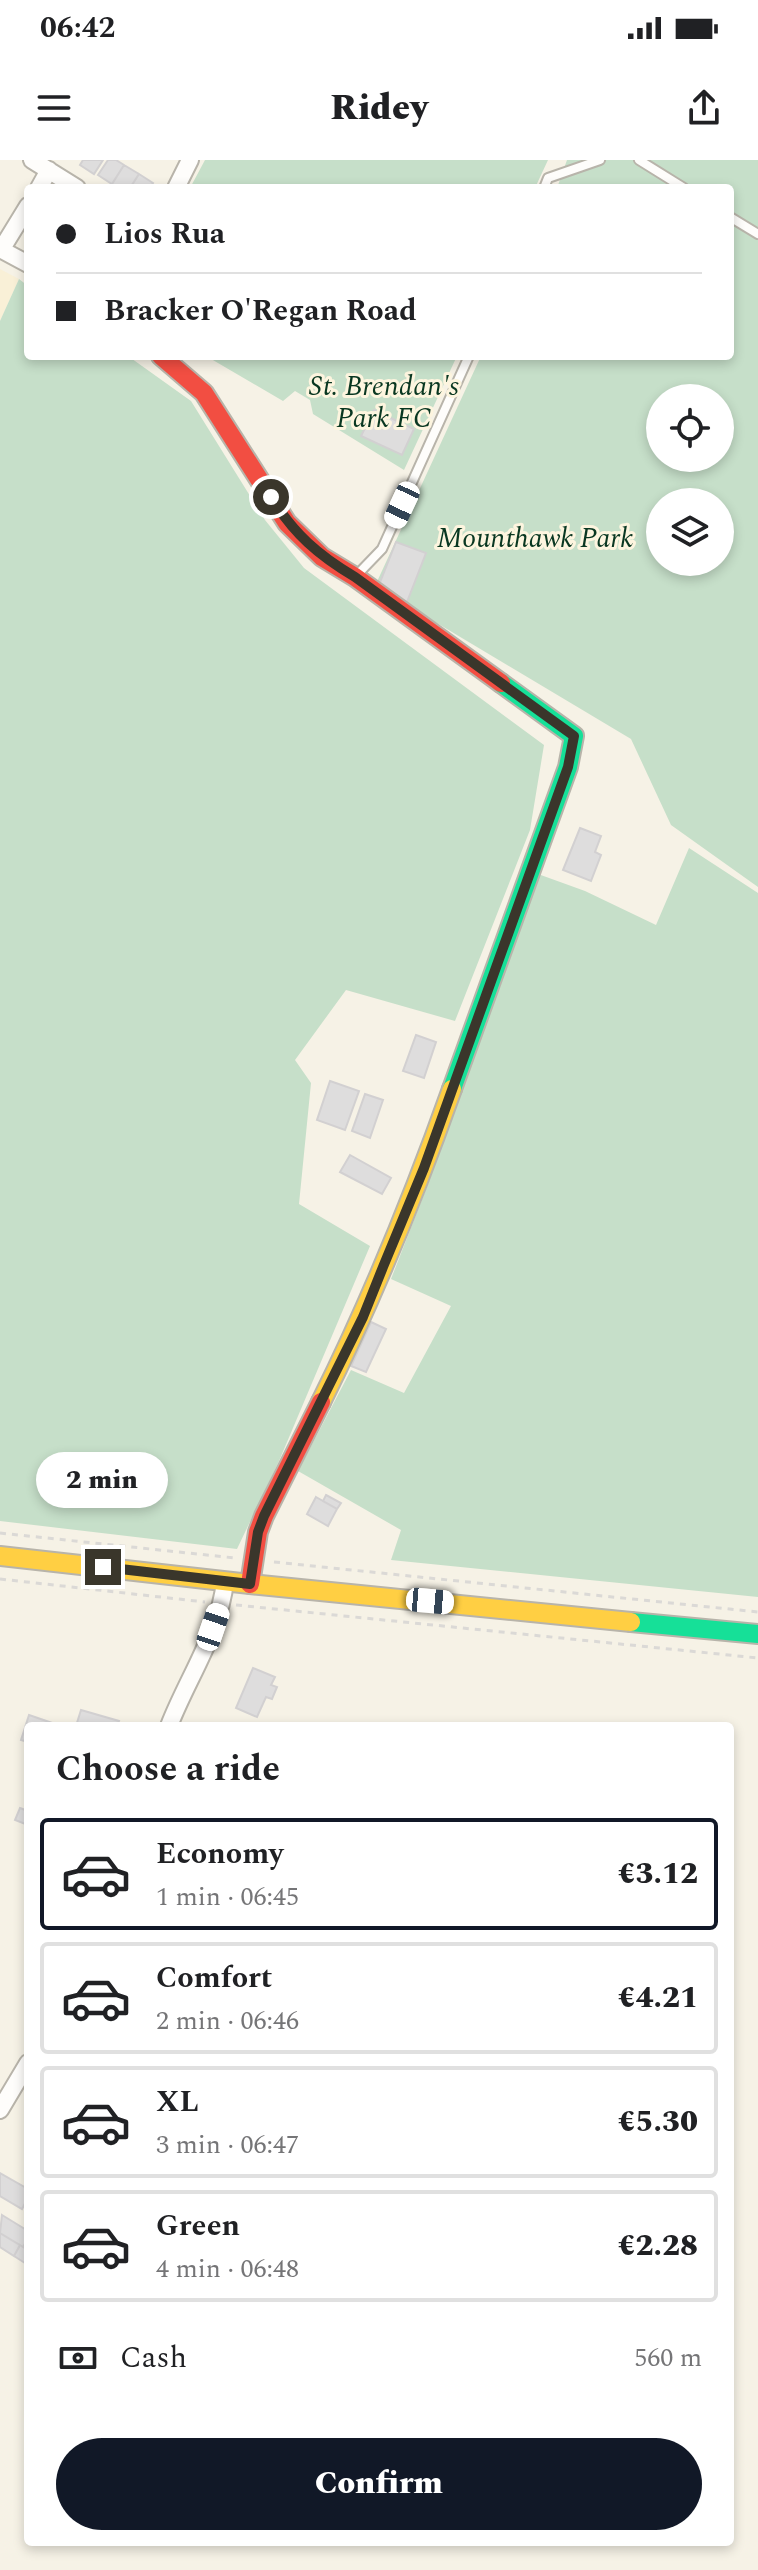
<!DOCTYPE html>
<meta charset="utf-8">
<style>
:root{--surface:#fff;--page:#f2f2f2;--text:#202124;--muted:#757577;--line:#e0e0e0;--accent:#111827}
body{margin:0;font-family:Spectral,serif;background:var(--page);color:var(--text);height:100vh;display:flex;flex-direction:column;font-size:30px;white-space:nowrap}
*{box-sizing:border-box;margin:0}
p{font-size:26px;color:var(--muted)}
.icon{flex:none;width:44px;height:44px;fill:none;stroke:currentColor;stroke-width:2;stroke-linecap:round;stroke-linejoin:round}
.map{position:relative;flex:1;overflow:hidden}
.sheet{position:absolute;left:24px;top:1562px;width:710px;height:824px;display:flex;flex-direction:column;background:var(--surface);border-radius:8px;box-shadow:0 4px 12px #0003}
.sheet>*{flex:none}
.banner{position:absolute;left:24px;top:24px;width:710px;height:176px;border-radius:8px;box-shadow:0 4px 12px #0003;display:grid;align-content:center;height:176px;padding:0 32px;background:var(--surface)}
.buttons{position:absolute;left:646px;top:224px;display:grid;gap:16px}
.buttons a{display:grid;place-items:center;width:88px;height:88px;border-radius:50%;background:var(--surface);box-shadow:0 4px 12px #0003;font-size:40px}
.end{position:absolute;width:36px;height:36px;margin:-18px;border:10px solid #3a362b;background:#fff;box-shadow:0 0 0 4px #fff}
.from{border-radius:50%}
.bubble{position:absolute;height:56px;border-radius:28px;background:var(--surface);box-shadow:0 4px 12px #0003;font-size:26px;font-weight:800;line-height:56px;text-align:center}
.car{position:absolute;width:24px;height:48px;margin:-24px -12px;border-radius:10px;box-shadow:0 0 6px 2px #0007;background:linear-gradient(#fff 24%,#345 0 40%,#fff 0 76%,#345 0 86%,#fff 0)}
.banner b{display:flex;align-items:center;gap:28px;height:76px;font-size:30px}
.banner b+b{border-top:2px solid var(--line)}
.banner i{width:20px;height:20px;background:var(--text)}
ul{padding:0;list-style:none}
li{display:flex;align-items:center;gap:24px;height:112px;margin:0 16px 12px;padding:0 16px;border:4px solid var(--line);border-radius:8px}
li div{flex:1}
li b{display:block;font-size:30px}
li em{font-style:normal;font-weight:800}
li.selected{border-color:var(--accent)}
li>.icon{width:72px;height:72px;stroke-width:1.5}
h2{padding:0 32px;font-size:36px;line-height:96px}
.pay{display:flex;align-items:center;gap:20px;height:88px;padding:0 32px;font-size:30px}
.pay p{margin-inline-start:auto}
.primary-button{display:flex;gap:16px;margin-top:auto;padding:16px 32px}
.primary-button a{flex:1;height:92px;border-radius:48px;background:var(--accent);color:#fff;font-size:32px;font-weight:800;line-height:92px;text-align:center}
.status{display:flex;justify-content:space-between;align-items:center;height:56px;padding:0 40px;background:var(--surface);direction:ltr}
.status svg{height:22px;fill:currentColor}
header{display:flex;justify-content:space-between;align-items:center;height:104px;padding:0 32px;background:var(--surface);font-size:36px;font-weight:800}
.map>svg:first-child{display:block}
.built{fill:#f9f0d7}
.green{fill:#c6dfc9;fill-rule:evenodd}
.building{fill:#dedddd;stroke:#d2d0d1;stroke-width:2}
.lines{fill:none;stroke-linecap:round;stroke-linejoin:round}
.lane-casing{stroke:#b8b4aa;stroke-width:12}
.street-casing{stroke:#b8b4aa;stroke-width:20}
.fast-casing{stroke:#b8b4aa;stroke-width:22}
.slow-casing{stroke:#b8b4aa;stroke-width:22}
.jam-casing{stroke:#b8b4aa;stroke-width:22}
.path{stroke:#dbd9d6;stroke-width:3;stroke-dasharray:6 6;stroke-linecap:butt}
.lane{stroke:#fefdfb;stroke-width:8}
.street{stroke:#fefdfb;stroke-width:16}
.fast{stroke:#16e098;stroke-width:18}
.slow{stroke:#ffcf43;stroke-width:18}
.jam{stroke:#f24e42;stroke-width:18}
.route{stroke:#3a362b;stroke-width:10}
.labels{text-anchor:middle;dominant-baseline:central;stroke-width:6;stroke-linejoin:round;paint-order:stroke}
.park-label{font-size:28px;font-style:italic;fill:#093721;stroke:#fdf5df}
</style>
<div class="status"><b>06:42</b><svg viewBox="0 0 49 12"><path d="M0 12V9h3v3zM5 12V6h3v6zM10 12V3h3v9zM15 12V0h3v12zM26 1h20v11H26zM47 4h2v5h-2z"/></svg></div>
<header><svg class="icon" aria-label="menu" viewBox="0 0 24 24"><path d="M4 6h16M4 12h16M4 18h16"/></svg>Ridey<svg class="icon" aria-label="share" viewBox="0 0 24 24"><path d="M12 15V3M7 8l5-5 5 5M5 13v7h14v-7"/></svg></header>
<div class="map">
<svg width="758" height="2410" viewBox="0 0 758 2410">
<rect width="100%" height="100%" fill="#f6f2e6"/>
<path class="built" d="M0,109L19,119L0,161Z"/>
<path class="green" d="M205,0H548L535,28H190Z
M567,0H758V727L671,665L631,579L375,426L481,196H730V28H557ZM660,238H720V298H660ZM660,342H720V402H660Z
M19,119L28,126V196H128L191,241L265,360L304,408L544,585L530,670L455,861L346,830L295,900L311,923L299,1044L370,1086L279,1301L237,1389L0,1361V161Z
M206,196H457L404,310L313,254L310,240L295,231L283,241Z
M689,688L758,733V1437L391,1400L401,1370L298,1311L351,1210L404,1233L451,1146L391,1119L428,1024L538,714L585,731L656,765Z"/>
<path class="building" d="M83,0H103L94,14L80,5Z
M108,0H116L124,5L112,24L98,15Z
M124,5L139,14L130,28H119L112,24Z
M139,14L153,23L150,28H130Z
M374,250L414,269L402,295L361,276Z
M396,382L426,393L407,442L377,430Z
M580,668L601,676L595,692L601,695L591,721L563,710Z
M416,875L436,882L424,918L403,911Z
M330,921L359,931L345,970L317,960Z
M365,934L383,940L370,978L352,971Z
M350,995L391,1018L382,1034L340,1012Z
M371,1162L386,1169L366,1212L351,1206Z
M326,1335L341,1343L337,1349L323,1341Z
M316,1337L337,1349L328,1366L307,1354Z
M253,1508L275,1517L271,1525L277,1527L272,1539L266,1537L257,1557L236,1548Z
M81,1550L119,1561L117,1566H76Z
M29,1555L61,1566H28V1582L21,1580Z
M20,1648L28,1651V1665L15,1660Z
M0,2013L28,2029V2038L22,2049L0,2036Z
M2,2055L28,2071V2079L23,2087L0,2073Z
M0,2073L20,2085L14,2096L0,2087Z
M20,2085L28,2090V2105L14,2096Z"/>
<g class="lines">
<defs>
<path id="lane" d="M639,0L684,28
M544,28L548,18L600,0
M730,57L758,74
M355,417L382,389L469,196"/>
<path id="street" d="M32,0L77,28
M39,28L49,10
M176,28L190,0
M0,89L28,104
M1,90L28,46
M169,1566C187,1519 220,1472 225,1421
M0,1950L28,1903"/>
<path id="fast" d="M452,929L568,607L574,576L501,523
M631,1462L758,1474"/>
<path id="slow" d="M321,1242C371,1141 414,1036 452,929
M0,1396L250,1424L631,1462"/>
<path id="jam" d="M161,196L204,233L287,363L322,397L355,417L501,523
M250,1424L258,1372L264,1356L321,1242"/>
</defs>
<use href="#lane" class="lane-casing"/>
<use href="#street" class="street-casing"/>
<use href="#fast" class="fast-casing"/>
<use href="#slow" class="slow-casing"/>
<use href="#jam" class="jam-casing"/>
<path class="path" d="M0,1373L235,1398
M274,1402L758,1452
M0,1419L205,1442
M236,1445L758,1498"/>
<use href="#lane" class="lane"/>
<use href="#street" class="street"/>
<use href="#fast" class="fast"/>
<use href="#slow" class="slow"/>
<use href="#jam" class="jam"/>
</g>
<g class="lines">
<path class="route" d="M103,1407L250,1424L258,1372L264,1356L363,1157L383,1107L424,1008L568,607L574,576L355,417C318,395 294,374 271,337"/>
</g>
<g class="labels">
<g class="park-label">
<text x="384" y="226">St. Brendan's<tspan x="384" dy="32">Park FC</tspan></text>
<text x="535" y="378">Mounthawk Park</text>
</g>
</g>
</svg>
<div class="buttons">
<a><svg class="icon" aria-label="locate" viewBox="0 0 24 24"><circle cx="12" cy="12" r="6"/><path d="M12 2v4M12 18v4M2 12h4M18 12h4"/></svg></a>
<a><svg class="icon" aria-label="layers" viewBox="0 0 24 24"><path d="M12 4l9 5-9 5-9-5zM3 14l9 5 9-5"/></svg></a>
</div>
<i class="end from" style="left:271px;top:337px"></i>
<i class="end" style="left:103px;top:1407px"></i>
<div class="bubble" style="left:36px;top:1292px;width:132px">2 min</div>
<i class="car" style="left:402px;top:345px;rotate:205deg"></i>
<i class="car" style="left:430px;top:1441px;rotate:95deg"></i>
<i class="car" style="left:213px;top:1467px;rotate:19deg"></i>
<div class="banner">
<b><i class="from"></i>Lios Rua</b>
<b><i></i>Bracker O'Regan Road</b>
</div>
<section class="sheet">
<h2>Choose a ride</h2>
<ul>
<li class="selected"><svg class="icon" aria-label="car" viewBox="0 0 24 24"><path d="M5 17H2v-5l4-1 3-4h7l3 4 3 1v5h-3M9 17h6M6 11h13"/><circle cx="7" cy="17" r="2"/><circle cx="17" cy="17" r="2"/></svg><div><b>Economy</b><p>1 min · 06:45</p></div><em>€3.12</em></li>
<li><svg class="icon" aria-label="car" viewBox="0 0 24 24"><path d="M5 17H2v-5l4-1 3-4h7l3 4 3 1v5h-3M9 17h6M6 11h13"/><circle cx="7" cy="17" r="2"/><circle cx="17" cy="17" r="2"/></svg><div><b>Comfort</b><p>2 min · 06:46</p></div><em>€4.21</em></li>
<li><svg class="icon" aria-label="car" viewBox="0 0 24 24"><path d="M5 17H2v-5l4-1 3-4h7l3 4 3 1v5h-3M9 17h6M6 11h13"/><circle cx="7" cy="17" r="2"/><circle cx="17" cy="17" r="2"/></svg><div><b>XL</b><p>3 min · 06:47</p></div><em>€5.30</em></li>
<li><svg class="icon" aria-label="car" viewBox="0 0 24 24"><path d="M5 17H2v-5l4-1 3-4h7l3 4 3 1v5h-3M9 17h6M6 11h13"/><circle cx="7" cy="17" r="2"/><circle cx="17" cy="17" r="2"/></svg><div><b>Green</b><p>4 min · 06:48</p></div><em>€2.28</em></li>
</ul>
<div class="pay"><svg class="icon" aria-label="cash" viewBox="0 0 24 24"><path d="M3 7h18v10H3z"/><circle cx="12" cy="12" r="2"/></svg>Cash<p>560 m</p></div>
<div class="primary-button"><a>Confirm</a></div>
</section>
</div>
